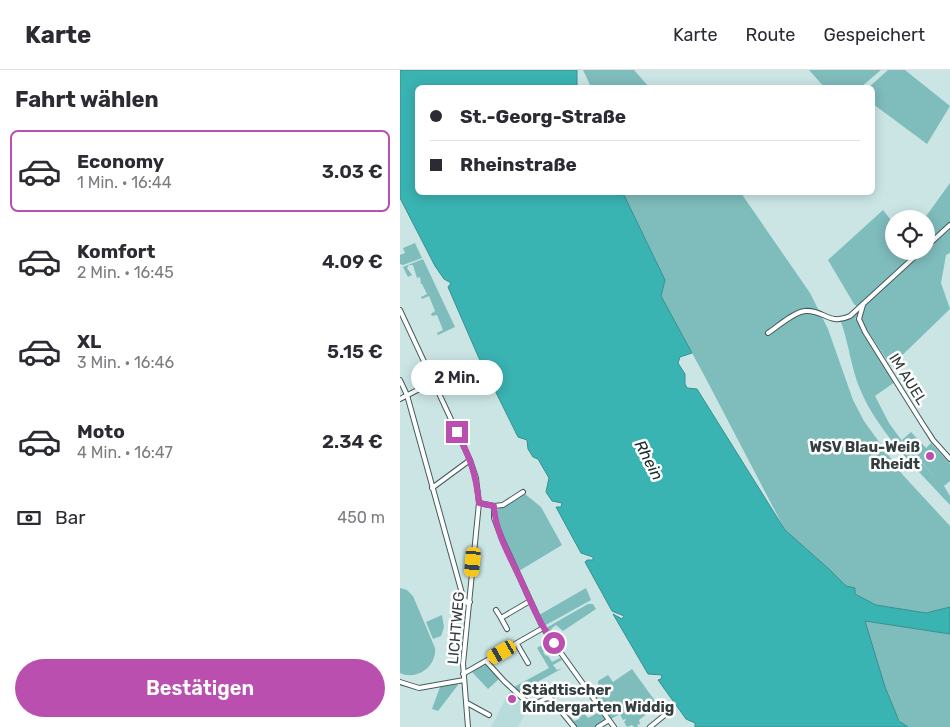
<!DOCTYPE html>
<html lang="de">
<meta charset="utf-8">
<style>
:root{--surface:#fff;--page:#f2f2f3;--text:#2b2b33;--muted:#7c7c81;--line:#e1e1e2;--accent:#ba4faf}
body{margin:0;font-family:Rubik,sans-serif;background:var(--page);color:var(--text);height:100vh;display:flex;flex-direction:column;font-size:19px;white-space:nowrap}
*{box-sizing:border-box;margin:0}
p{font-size:16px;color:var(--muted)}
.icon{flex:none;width:28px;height:28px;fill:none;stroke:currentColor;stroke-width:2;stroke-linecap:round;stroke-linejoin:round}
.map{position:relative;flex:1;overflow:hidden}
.sheet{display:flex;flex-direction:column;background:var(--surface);width:400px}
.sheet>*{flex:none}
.guide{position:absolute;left:15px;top:15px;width:460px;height:110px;border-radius:8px;box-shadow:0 2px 12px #0003;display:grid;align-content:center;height:110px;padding:0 15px;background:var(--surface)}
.controls{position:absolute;left:485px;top:140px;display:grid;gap:10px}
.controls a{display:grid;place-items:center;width:50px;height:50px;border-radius:50%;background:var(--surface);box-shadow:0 2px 12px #0003;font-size:25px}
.end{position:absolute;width:22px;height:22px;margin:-11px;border:6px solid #ba4faf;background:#fff;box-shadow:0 0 0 2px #fff}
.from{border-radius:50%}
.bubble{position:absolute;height:35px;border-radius:18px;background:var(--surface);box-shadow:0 2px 12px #0003;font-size:16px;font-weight:600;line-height:35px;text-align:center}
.car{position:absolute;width:15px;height:30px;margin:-15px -8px;border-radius:6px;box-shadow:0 0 4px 1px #0007;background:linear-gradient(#f5c518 24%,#345 0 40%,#f5c518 0 76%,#345 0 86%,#f5c518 0)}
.guide b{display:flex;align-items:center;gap:18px;height:48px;font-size:19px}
.guide b+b{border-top:1px solid var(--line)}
.guide i{width:12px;height:12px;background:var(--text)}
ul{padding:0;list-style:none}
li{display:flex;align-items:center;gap:15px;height:82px;margin:0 10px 8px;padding:0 5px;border:2px solid transparent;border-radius:8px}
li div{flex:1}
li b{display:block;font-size:19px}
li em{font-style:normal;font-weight:600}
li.current{border-color:var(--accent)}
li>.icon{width:45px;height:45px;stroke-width:1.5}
h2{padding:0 15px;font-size:22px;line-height:60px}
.pay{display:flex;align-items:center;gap:12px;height:55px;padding:0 15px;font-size:19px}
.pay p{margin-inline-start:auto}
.primary-button{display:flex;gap:10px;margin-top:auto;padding:10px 15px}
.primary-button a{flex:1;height:58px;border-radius:30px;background:var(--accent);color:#fff;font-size:20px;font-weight:600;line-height:58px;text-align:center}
header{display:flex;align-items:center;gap:30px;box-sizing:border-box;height:70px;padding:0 25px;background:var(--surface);border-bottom:1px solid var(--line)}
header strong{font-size:24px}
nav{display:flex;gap:28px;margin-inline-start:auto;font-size:18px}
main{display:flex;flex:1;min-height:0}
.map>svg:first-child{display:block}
.built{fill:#b8dcdc}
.green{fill:#7fbcbc}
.water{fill:#3ab3b3;stroke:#389090}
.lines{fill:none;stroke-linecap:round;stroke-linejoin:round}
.street-casing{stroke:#455b5b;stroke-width:6}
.street{stroke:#fff;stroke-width:4}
.route{stroke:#ba4faf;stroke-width:6}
.poi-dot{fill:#ba4faf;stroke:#fff;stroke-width:2}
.labels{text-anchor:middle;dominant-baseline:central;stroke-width:5;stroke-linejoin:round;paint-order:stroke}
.street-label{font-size:15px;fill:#343e3e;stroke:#fff}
.poi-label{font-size:15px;font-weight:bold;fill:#343e3e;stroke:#fff;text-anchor:end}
.water-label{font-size:16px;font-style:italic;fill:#182d2d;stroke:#fff}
</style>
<header>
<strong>Karte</strong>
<nav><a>Karte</a><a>Route</a><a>Gespeichert</a></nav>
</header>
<main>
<section class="sheet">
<h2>Fahrt wählen</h2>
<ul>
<li class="current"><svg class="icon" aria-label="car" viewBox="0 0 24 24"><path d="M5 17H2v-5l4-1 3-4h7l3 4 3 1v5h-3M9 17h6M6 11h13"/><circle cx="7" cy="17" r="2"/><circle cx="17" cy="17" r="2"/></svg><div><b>Economy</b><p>1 Min. · 16:44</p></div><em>3.03 €</em></li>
<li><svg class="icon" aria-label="car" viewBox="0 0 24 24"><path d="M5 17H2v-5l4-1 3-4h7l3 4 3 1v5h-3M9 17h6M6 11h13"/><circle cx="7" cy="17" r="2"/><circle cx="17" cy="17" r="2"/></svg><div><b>Komfort</b><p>2 Min. · 16:45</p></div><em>4.09 €</em></li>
<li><svg class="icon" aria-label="car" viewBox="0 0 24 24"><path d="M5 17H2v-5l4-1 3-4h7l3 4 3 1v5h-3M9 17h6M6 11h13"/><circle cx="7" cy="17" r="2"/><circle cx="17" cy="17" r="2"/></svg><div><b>XL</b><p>3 Min. · 16:46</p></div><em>5.15 €</em></li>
<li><svg class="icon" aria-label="car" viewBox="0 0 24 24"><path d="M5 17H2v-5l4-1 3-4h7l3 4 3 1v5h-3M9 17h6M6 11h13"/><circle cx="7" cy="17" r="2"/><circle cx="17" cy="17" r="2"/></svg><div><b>Moto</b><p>4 Min. · 16:47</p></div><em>2.34 €</em></li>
</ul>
<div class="pay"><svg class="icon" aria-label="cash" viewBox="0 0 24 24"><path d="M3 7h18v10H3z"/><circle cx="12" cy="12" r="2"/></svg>Bar<p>450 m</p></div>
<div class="primary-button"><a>Bestätigen</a></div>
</section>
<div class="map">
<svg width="550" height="657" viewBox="0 0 550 657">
<rect width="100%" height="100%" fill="#cbe5e5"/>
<path class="built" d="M110,620L128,639L118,657H91Z"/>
<path class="green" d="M183,0H234L249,17H191Z
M409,0H481L461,17L425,18Z
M488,0H505L550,36L527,74L473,34L472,18L469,17Z
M550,113V183L546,185L541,213L550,239L491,296L463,254L461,243L455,249L458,250L495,312L475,326L489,353L502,371L542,415L502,370L511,362L526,378L531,373L550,394V411L544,416L550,426V435C518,400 478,363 460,319C451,298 449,274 441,252L452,248L460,239L454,234L428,190L483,140L494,154V181H526V149H524Z
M223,123H341L410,223L428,259L453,330L464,351L502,404L550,456V537L526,543L476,535L455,524V518L446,517L429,499L385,460L304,305L261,226L265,210Z
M15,173L22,188L3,195L0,194V185L5,183L3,178Z
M23,189L55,257L38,265L37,263L43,260L37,245L32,246L31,244L35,241L29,226L22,229L21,227L27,224L22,214H21L20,207L17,208L13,195H9L7,198L12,205L8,207L3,197Z
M125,424L141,437L162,475L119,501L99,459L96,442L100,437Z
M0,518L7,520L13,526L35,578C37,596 17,611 0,603Z
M186,518L191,530L144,556L139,545Z
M188,534H193L196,539L163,561L156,555L151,559L154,564L151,566L146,558Z
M42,545L44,557L41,566L33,569L26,552Z
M465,551L550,564V657C541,657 515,657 507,657C491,652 471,570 465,551Z
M147,572L143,576L145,581L143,582L145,585L148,586L152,592L160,588L162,590L153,595L157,600L163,598L119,622L114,617L149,598L137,578Z
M86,594L100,608L88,619L72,602Z
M232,599L258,635L239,650L240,654L237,655L238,657H234L232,655L227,657L224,652L226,650L225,649L223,650L220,644L211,649L204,639L207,636L209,638L214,635L217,638L219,635L215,631L202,638L193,626V624L200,619L198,614V611L208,605L213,612Z
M57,614L58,615L38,641L32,639L40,617Z
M178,635L188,648L201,641L206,650L194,657H176L168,647L170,646L174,651L179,649V647L176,645L177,644L174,638Z"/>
<path class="water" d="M0,0H177V17L18,18V122L223,123L265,210L261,226L292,283L280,287L278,293L285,304V314L287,318L297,319L385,460L429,499L446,516L455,518V524L476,535L526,543L550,537V564L465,551L485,617L499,651L508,657H295V653L286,649L258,610L261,609L262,605L248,604L213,544L222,549L224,546L212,541L185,492L187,490H193V487L181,483L156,437H161L162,433L152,431L146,422L149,408L138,389L133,387L128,379L127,370L118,367L78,286L48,217L51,213L44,209L35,196L0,128Z"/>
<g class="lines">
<defs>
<path id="street" d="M526,177L550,155
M463,235L459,249L465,262L522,353L533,370L550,389
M0,240L70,390L76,408L79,433L63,594L68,657
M368,263C377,257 394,242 405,241C423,239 429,256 450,246L521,181
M0,310L7,325L63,527L67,533L70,532
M0,329L33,312
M32,418L70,390
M79,433L94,436V448L102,469L143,558L214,657
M94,436L103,435L123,422
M96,540L101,548
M107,559L101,548L130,531
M117,574L128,593
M86,591L104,611L131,636L147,628L151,629L174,657
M63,604L143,558
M0,612L19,618L64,610
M67,633L89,645
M198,657L209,650
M250,657L266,644"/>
</defs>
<use href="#street" class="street-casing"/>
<use href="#street" class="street"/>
</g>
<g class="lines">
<path class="route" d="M57,362C70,387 76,405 79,433L94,436C95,461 109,485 120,508C130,531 139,553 154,573"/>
</g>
<g class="poi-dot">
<circle cx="530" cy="386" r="5"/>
<circle cx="112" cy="629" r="5"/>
</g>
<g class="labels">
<g class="street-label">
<text transform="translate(508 309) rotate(58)">IM AUEL</text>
<text transform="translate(56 558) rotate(-85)">LICHTWEG</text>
</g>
<g class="poi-label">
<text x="520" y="377">WSV Blau-Weiß<tspan x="520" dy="17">Rheidt</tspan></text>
<text x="122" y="620" text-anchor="start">Städtischer<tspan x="122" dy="17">Kindergarten Widdig</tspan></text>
</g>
<g class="water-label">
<text transform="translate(249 390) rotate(62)">Rhein</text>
</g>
</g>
</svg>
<div class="controls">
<a><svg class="icon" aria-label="locate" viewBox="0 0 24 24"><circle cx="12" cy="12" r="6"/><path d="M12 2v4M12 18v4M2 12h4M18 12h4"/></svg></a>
</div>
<i class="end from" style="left:154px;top:573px"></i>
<i class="end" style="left:57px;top:362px"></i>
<div class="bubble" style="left:11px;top:290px;width:92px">2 Min.</div>
<i class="car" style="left:73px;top:492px;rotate:185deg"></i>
<i class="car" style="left:102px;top:582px;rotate:240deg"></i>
<div class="guide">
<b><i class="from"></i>St.-Georg-Straße</b>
<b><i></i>Rheinstraße</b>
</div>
</div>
</main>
